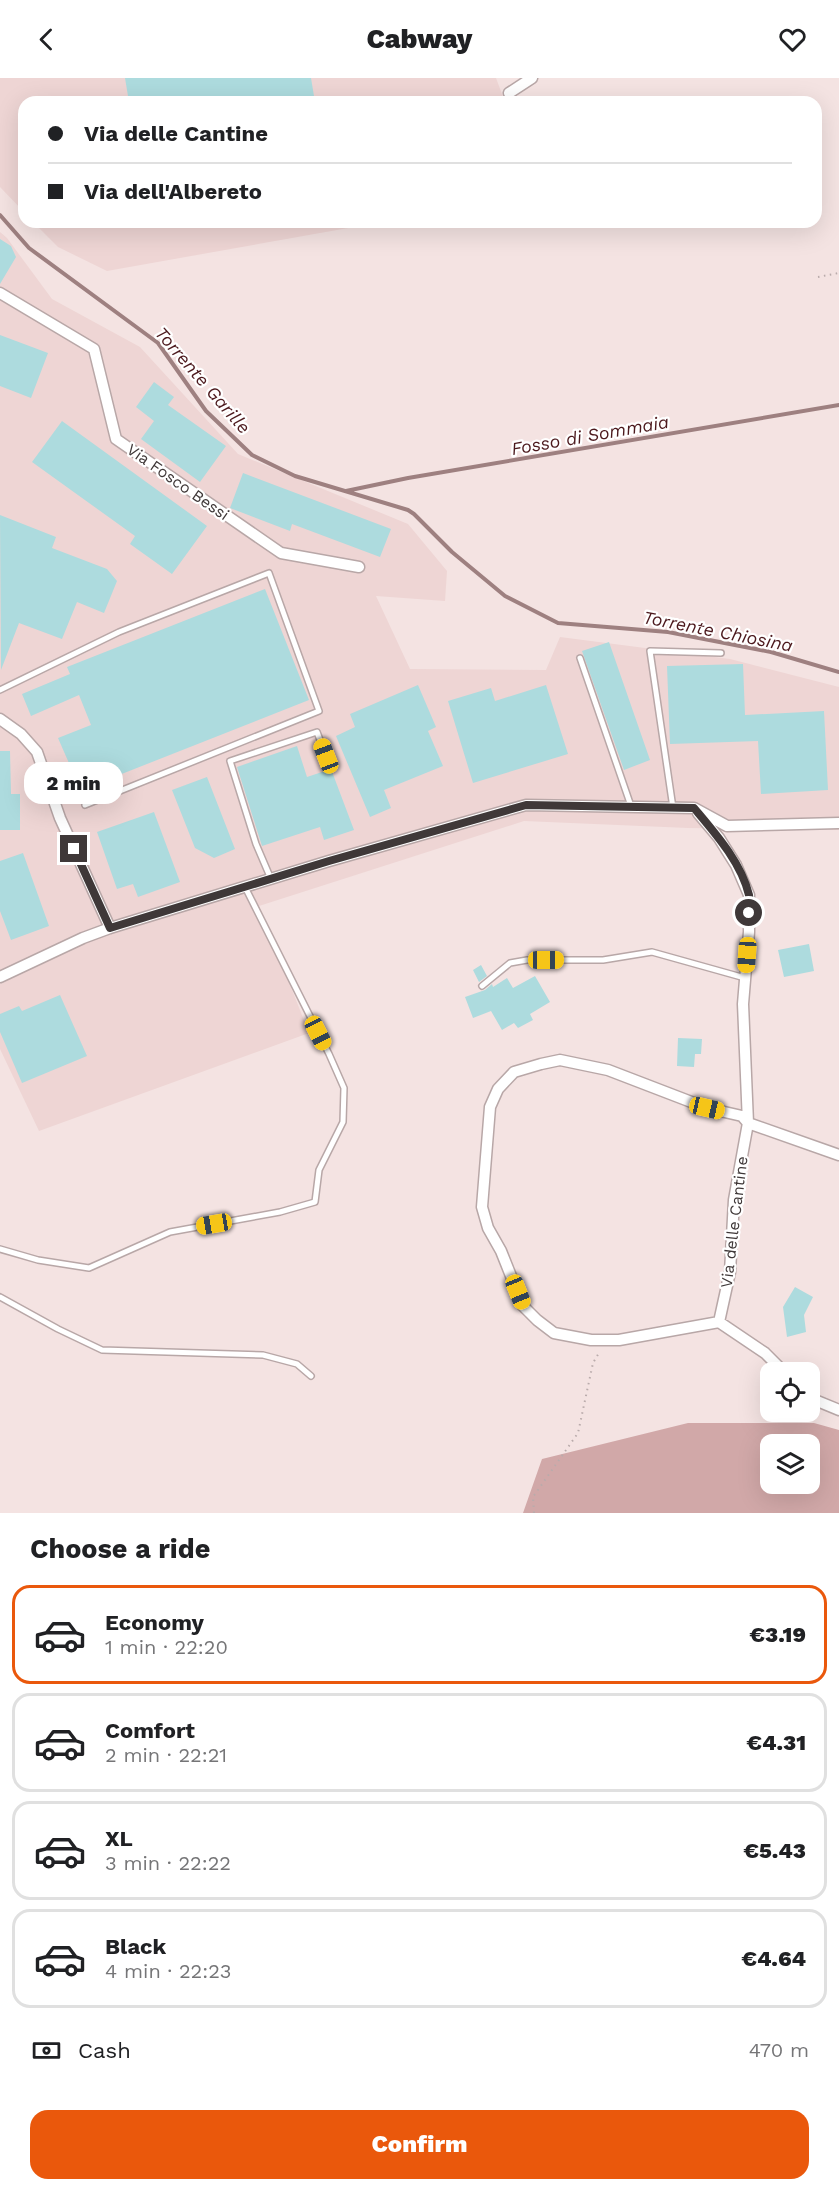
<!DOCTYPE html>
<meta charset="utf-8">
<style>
:root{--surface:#fff;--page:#f2f2f2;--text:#202124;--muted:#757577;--line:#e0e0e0;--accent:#ea580c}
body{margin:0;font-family:"Work Sans",sans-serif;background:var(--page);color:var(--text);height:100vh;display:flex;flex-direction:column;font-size:22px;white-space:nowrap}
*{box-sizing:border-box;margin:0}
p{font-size:20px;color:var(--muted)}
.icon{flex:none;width:33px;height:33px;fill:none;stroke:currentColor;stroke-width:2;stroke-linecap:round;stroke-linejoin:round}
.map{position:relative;height:1435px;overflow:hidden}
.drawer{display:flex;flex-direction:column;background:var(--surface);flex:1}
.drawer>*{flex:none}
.guide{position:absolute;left:18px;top:18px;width:804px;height:132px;border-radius:18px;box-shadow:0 6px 24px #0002;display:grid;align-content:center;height:132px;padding:0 30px;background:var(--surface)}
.fabs{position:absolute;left:760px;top:1284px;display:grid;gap:12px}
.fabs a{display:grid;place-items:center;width:60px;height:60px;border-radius:12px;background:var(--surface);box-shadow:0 6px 24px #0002;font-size:30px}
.end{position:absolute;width:27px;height:27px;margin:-14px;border:8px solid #3f3838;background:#fff;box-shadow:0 0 0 3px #fff}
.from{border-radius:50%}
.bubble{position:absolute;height:42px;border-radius:18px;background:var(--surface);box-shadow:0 6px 24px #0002;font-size:20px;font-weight:800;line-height:42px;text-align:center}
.car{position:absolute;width:18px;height:36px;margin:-18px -9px;border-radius:8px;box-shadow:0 0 4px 2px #0007;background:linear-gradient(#f5c518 24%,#345 0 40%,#f5c518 0 76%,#345 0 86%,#f5c518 0)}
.guide b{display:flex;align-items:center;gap:21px;height:57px;font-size:22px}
.guide b+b{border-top:2px solid var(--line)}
.guide i{width:15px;height:15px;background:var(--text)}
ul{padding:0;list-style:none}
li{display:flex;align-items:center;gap:18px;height:99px;margin:0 12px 9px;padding:0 18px;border:3px solid var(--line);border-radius:18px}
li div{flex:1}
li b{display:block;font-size:22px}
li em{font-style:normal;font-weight:800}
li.active{border-color:var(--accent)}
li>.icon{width:54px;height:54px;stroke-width:1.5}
h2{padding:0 30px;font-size:27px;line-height:72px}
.pay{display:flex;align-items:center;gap:15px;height:66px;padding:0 30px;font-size:22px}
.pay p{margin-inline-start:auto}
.action{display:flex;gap:12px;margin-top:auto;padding:12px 30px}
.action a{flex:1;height:69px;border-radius:18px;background:var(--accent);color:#fff;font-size:24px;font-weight:800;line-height:69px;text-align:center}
header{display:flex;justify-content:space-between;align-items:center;height:78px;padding:0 30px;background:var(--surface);font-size:27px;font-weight:800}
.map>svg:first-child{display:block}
.built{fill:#eed5d4}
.forest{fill:#d1a8a8;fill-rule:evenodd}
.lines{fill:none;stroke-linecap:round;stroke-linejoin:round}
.stream{stroke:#9e8080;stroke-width:4}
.building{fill:#addbde}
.service-casing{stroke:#b8a7a7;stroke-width:8}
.minor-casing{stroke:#b8a7a7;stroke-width:13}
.path{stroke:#b9abab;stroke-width:2;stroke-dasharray:1.5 4.5;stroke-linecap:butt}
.service{stroke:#fff;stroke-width:5}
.minor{stroke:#fff;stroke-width:10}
.route{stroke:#3f3838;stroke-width:8}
.labels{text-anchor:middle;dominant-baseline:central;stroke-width:4.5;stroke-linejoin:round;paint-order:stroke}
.street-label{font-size:16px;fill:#3f3838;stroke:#fff}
.water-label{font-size:18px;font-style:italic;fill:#4c191d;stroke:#fff}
</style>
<header><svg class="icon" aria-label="back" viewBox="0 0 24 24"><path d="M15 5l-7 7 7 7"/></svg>Cabway<svg class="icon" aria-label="heart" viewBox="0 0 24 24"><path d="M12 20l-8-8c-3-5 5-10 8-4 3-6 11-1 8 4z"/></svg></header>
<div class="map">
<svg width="839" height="1435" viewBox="0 0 839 1435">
<rect width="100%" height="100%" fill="#f4e3e2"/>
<path class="built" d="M0,0H496L505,24H24V134L0,109Z
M33,144H382L107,193L58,169Z
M0,154L7,160L52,221L140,269L238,376L408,446L447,493L445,523L376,518L410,591L546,592L560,559L730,581L839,609V752L688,750L524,743L259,828L309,955L39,1053L0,971Z"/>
<path class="forest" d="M688,1345H814L839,1352V1435H523L542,1381ZM771,1366H810V1406H771Z"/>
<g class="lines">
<path class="stream" d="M0,137L29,170L158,265L206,333L252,377L295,398L408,432L414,436L452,474L505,518L558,545L668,554L771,574L839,594
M346,413L408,400L839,327"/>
</g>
<path class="building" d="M125,0H311L315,24H129Z
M0,161L11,168L16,179L0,206Z
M0,257L48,275L31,320L0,308Z
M154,304L174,319L168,327L226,368L200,404L141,361L154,343L136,329Z
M62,343L207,448L172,496L130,466L135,458L32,384Z
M243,395L391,451L380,479L292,446L290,453L230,430Z
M0,437L56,459L52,470L107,491L117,503L104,535L77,524L62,561L19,545L1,592Z
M265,511L309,622L109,701L110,703L82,715L58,660L91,647L79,617L31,638L22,616L70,596L67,589Z
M609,564L650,682L624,692L582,573Z
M743,586L745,637L824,633L828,712L761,716L758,663L670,666L667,588Z
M418,607L436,649L428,653L443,688L384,712L391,730L370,739L336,658L355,649L350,636Z
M546,607L568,676L473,705L448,623L491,610L495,623Z
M297,668L307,699L331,691L354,752L324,762L320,749L262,768L237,689Z
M0,673H10L11,716H20V752H0Z
M207,699L235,771L214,780L195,770L172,712Z
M154,734L180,804L138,819L133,806L117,811L97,754Z
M23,775L49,848L11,862L0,833V783Z
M809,866L814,893L784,899L778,872Z
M481,887L487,898L479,904L473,892Z
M535,898L550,924L530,936L533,942L518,950L514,945L502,952L491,933L473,940L465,919L485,912L492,906L493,909L507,900L513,910Z
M60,917L87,978L22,1005L0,954V936L19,928L22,933Z
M678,960L702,961L701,976H695L694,989L677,988Z
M795,1209L813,1219L804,1237L806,1254L787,1259L783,1229Z"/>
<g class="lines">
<defs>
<path id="service" d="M580,580L631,728
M0,612L119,554L269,495L319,633L85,727
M673,730L650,573L721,575
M271,801L256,766L230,683L317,654L326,678
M482,908L510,885L527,882H603L652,874L745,900
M0,1171L38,1182L89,1190L170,1154L280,1134L315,1124L319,1092L343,1044L344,1010L329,976L245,809
M0,1219L58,1251L102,1272L263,1277L297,1286L311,1298"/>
<path id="minor" d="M509,15L532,0
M0,215L94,271L116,361L281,475L359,489
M0,641L21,656L37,674L60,740L110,850
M698,735L719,760L736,787L749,817V854L743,926L748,1045L734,1122L730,1194L719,1244
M0,899L83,860L110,850L329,783L526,727L694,730L727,748L839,745
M784,1294L765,1275L719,1244L619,1262H591L554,1255L537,1242L523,1228L501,1173L488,1150L482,1129L490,1029L498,1011L514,994L541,986L560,982L608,992L707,1030L742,1038L748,1045L839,1077
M810,1320L839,1332"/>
</defs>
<use href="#service" class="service-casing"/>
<use href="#minor" class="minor-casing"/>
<path class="path" d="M818,199L839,195
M534,1435L533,1419L578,1355L593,1285L600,1273"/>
<use href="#service" class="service"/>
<use href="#minor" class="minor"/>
</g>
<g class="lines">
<path class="route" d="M74,771L110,850L329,783L526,727L694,730C715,755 741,784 749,817C750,822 749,829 749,835"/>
</g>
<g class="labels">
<g class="street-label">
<text transform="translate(178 404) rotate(35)">Via Fosco Bessi</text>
<text transform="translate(734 1144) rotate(-83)">Via delle Cantine</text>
</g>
<g class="water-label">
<text transform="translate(203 302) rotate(49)">Torrente Garille</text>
<text transform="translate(590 357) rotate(-10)">Fosso di Sommaia</text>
<text transform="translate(718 553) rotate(11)">Torrente Chiosina</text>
</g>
</g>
</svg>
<div class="fabs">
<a><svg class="icon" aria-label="locate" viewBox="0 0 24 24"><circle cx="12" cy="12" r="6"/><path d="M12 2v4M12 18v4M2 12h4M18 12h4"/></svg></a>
<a><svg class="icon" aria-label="layers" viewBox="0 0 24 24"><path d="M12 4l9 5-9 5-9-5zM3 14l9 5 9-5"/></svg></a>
</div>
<i class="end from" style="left:749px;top:835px"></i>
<i class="end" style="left:74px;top:771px"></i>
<div class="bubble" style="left:24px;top:684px;width:99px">2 min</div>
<i class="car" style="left:326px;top:678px;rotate:339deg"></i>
<i class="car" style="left:747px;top:877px;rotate:184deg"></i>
<i class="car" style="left:546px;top:882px;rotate:90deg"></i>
<i class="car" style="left:318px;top:955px;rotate:153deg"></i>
<i class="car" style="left:707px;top:1030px;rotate:103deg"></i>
<i class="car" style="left:214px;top:1146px;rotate:260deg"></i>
<i class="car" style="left:518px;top:1214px;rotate:158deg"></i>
<div class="guide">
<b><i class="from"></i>Via delle Cantine</b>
<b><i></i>Via dell'Albereto</b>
</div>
</div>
<section class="drawer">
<h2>Choose a ride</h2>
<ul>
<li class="active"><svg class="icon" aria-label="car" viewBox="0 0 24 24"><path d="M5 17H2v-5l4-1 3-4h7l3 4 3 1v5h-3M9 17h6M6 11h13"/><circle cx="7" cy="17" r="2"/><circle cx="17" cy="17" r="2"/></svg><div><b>Economy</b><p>1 min · 22:20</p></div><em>€3.19</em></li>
<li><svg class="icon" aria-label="car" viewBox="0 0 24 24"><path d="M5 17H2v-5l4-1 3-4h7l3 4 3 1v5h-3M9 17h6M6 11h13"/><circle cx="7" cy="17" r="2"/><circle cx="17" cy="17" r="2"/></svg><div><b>Comfort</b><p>2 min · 22:21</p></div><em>€4.31</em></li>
<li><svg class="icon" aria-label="car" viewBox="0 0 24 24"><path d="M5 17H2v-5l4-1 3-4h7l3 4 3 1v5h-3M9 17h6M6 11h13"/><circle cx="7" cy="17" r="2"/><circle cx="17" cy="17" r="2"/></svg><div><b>XL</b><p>3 min · 22:22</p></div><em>€5.43</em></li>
<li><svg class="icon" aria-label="car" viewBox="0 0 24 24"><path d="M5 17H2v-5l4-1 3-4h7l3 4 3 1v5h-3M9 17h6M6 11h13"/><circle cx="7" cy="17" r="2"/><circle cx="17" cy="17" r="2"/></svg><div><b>Black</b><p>4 min · 22:23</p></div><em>€4.64</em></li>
</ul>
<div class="pay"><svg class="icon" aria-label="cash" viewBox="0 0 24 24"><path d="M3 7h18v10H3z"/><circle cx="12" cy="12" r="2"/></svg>Cash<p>470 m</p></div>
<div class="action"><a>Confirm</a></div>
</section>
